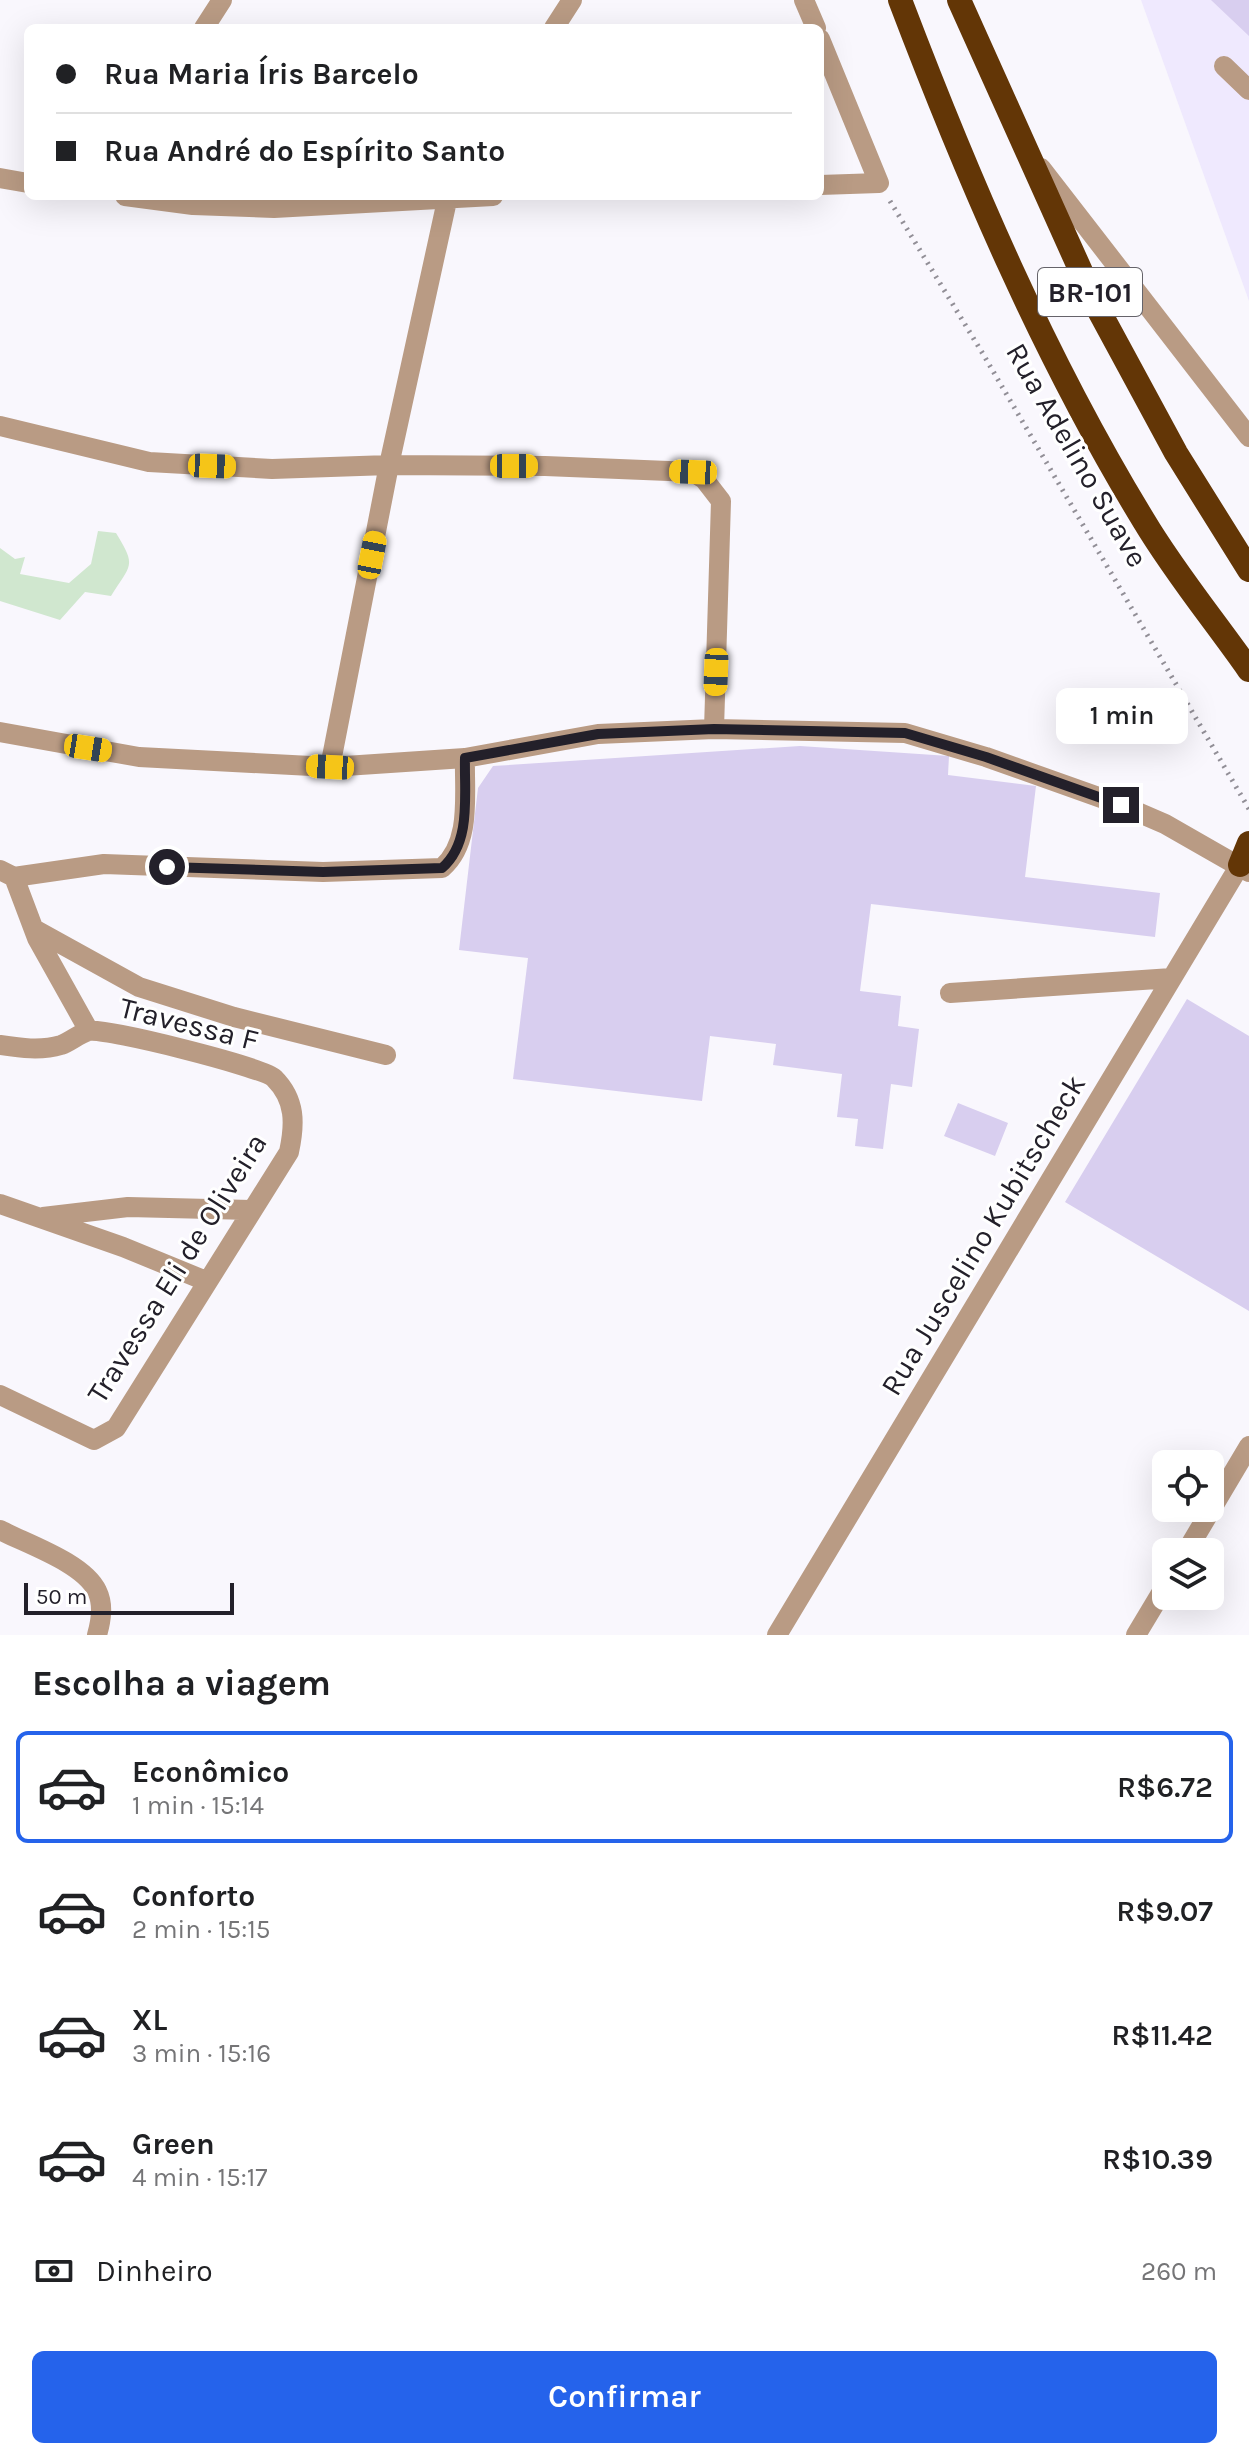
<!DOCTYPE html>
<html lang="pt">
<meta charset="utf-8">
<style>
:root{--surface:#fff;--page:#f6f6f6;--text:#202124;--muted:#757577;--line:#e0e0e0;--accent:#2563eb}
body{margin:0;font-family:Karla,sans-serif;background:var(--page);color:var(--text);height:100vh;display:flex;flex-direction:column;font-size:30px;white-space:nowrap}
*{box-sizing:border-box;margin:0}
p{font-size:26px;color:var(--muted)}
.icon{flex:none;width:44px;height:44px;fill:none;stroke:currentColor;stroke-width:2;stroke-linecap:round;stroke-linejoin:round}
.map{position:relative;height:1635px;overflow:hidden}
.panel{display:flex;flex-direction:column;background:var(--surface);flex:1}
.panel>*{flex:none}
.banner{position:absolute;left:24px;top:24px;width:800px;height:176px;border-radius:12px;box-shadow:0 8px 32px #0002;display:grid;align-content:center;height:176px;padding:0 32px;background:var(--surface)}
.fabs{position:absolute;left:1152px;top:1450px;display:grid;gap:16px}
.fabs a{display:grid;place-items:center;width:72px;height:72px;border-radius:12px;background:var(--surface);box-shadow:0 8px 32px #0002;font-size:40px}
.scale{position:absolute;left:24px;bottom:20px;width:210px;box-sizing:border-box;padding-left:8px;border:4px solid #23202a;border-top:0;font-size:22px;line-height:28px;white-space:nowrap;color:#23202a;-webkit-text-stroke:6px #fff;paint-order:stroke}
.end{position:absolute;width:36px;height:36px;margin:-18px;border:10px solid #23202a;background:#fff;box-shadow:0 0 0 4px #fff}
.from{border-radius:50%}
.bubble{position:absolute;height:56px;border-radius:12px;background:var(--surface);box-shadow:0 8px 32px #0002;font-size:26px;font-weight:600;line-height:56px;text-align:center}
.car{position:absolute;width:24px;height:48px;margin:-24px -12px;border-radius:10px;box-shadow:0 0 6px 2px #0007;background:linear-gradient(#f5c518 24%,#345 0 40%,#f5c518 0 76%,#345 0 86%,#f5c518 0)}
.banner b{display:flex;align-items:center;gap:28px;height:76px;font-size:30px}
.banner b+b{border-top:2px solid var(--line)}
.banner i{width:20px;height:20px;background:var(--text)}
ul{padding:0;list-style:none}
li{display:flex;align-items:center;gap:24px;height:112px;margin:0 16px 12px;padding:0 16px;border:4px solid transparent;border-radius:12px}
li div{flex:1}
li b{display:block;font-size:30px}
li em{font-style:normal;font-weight:600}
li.on{border-color:var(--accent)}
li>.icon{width:72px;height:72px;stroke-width:1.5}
h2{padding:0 32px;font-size:36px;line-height:96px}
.pay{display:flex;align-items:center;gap:20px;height:88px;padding:0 32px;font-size:30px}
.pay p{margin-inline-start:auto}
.action{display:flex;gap:16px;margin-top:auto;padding:16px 32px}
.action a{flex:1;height:92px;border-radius:12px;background:var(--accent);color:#fff;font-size:32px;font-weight:600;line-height:92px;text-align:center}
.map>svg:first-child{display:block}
.built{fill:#efe9fe}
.green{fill:#d0e7cf}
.building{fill:#d8ceef}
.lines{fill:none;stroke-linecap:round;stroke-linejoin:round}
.path{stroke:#928f97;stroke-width:5;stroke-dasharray:2 6;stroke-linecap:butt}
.minor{stroke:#b99b84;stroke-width:20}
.highway{stroke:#633606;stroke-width:24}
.route{stroke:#23202a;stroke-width:10}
.labels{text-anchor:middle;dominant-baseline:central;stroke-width:6;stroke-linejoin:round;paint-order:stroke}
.shield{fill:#fff;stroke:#65636a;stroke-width:2}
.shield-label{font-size:28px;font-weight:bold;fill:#23202a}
.street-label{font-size:30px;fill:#23202a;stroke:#fff}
</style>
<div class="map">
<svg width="1249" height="1635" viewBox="0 0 1249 1635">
<rect width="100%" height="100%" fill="#f9f7fd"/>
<path class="built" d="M1141,0H1249V301Z"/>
<path class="green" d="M98,531L116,533C137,567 131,564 111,596L85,592L60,620L0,601V548L15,559L25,557L20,574L69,583L91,564Z"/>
<path class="building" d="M1211,0H1249V36Z
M800,746L949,756L948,775L1036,786L1025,877L1160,893L1155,937L871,904L860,991L901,996L898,1026L919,1029L912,1087L891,1084L883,1149L855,1146L858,1119L837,1117L842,1074L773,1065L776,1044L710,1036L702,1101L513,1079L528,958L459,950L478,788L493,766Z
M1187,999L1249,1036V1311L1065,1202Z
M958,1103L1008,1123L995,1156L944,1136Z"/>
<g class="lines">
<path class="path" d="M890,201L983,354L1249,809"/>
<path class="minor" d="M804,0L816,28
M204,28L222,0
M554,28L572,0
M820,39L879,183L820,185
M1224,66L1249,90
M1041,168L1249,437
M0,178L28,183
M125,196L193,205L274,208L493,196
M0,426L149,462L272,469L389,465L545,466L693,472L704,479L721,501L714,729
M0,732L139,757L330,767L465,758L598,734L714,729L905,733L986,757L1121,805L1165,824L1249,872
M330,767L389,465L448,196
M0,870L14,877L37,938L89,1031
M14,877L104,864L323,872L442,868C472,842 464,794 465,758
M34,929L139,987L234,1017L386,1055
M950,993L1172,978
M0,1045C20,1048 41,1051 61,1045C70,1042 80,1033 89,1031C107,1028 262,1067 274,1078C296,1100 295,1124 289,1152L116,1428L94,1440L0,1395
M0,1204L123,1247L206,1281
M43,1217L128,1207L251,1210
M0,1530C27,1544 84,1563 97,1591C104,1605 101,1621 97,1635
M1186,1552L1249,1446
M777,1635L1240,865
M1136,1635L1166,1585"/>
<path class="highway" d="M900,0C968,179 1044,357 1144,521C1175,573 1214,620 1249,670
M959,0L1097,307L1176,453L1249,570
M1240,865L1249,843"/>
</g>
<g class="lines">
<path class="route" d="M167,867L323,872L442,868C472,842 464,794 465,758L598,734L714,729L905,733L986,757L1121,805"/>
</g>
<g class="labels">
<rect class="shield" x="1038" y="268" width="104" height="48" rx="6"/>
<g class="shield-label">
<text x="1090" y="292">BR-101</text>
</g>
<g class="street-label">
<text transform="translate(1077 455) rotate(60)">Rua Adelino Suave</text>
<text transform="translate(189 1024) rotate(14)">Travessa F</text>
<text transform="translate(983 1235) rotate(-59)">Rua Juscelino Kubitscheck</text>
<text transform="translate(177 1268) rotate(-58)">Travessa Eli de Oliveira</text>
</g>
</g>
</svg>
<div class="fabs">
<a><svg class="icon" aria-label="locate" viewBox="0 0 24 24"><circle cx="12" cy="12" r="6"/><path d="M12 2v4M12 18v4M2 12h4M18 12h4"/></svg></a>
<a><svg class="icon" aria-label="layers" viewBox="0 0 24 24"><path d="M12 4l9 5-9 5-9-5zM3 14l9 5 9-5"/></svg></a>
</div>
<div class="scale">50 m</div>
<i class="end from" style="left:167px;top:867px"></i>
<i class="end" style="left:1121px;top:805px"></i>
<div class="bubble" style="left:1056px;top:688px;width:132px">1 min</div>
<i class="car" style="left:212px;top:466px;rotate:92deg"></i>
<i class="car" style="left:514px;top:466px;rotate:90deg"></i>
<i class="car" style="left:693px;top:472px;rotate:272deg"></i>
<i class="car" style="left:372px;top:555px;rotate:11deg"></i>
<i class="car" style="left:716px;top:672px;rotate:182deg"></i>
<i class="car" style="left:88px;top:748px;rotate:99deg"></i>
<i class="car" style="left:330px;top:767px;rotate:273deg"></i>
<div class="banner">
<b><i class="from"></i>Rua Maria Íris Barcelo</b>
<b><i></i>Rua André do Espírito Santo</b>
</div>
</div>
<section class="panel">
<h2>Escolha a viagem</h2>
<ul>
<li class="on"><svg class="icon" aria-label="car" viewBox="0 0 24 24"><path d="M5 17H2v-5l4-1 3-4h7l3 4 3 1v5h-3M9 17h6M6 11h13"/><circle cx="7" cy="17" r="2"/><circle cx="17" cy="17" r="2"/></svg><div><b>Econômico</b><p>1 min · 15:14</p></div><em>R$6.72</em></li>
<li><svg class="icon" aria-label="car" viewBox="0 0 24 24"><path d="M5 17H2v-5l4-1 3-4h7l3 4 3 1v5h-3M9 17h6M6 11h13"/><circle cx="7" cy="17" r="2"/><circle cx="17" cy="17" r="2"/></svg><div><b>Conforto</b><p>2 min · 15:15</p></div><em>R$9.07</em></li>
<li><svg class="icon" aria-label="car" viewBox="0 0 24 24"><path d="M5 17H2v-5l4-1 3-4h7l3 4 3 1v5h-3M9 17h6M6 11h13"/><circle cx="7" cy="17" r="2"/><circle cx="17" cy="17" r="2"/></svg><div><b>XL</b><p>3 min · 15:16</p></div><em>R$11.42</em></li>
<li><svg class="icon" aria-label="car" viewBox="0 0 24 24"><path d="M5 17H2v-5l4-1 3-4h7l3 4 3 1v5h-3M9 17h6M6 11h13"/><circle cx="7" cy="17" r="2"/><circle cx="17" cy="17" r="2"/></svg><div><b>Green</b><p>4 min · 15:17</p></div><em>R$10.39</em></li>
</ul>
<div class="pay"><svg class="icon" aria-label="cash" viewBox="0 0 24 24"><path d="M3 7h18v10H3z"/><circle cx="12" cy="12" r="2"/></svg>Dinheiro<p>260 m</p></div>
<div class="action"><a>Confirmar</a></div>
</section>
